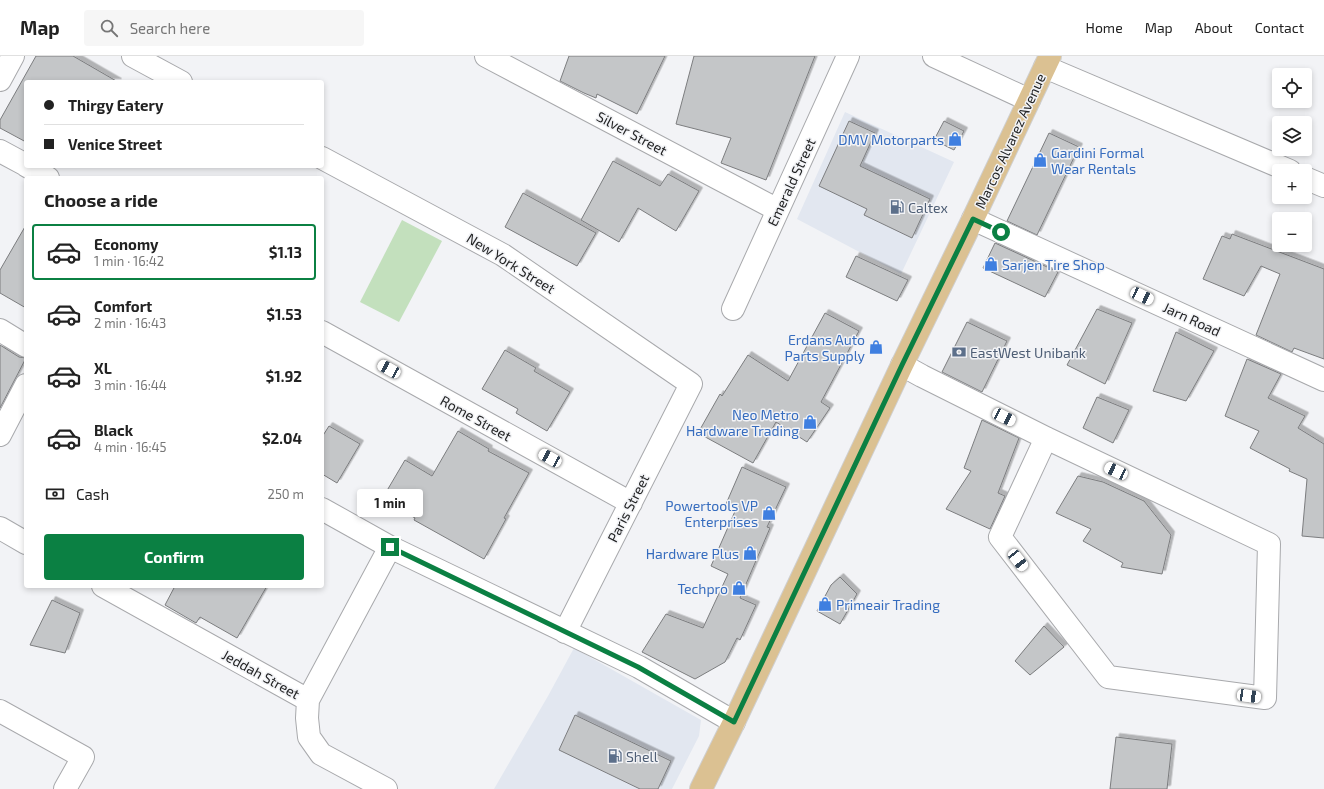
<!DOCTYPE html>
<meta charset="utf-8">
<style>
:root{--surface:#fff;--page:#f6f6f6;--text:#222;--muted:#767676;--line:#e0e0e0;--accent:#0b8043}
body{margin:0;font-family:"Exo 2",sans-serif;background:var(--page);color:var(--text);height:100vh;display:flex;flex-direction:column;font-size:15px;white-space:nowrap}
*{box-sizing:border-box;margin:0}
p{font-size:13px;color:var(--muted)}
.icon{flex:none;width:22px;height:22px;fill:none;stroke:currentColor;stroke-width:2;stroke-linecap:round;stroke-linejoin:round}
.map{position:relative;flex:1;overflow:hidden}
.side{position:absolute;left:24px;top:120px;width:300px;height:412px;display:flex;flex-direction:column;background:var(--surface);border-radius:4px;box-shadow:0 2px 6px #0003}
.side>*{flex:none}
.hud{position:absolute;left:24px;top:24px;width:300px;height:88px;border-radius:4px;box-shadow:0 2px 6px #0003;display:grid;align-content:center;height:88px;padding:0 20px;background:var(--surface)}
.buttons{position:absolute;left:1272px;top:12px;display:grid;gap:8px}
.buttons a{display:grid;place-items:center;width:40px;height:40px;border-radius:4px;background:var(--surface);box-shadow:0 2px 6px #0003;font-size:20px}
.end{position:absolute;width:18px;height:18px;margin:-9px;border:5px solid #0b8043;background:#fff;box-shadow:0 0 0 2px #fff}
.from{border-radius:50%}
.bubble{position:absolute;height:28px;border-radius:4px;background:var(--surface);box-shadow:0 2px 6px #0003;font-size:13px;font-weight:700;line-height:28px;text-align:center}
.car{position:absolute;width:12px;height:24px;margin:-12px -6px;border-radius:5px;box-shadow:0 0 3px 1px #0007;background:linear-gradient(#fff 24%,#345 0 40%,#fff 0 76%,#345 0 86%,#fff 0)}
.hud b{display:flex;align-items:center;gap:14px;height:38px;font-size:15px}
.hud b+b{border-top:1px solid var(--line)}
.hud i{width:10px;height:10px;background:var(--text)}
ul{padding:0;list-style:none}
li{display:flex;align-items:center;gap:12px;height:56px;margin:0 8px 6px;padding:0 12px;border:2px solid transparent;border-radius:4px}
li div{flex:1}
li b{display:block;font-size:15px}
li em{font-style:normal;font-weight:700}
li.current{border-color:var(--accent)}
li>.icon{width:36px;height:36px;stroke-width:1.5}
h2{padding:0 20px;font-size:18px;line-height:48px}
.pay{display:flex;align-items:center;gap:10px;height:44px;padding:0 20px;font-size:15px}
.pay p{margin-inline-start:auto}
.cta{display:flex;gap:8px;margin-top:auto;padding:8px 20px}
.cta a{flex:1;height:46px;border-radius:4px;background:var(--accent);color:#fff;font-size:16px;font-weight:700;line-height:46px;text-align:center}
header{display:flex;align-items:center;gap:24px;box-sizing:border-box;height:56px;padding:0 20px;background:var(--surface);border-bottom:1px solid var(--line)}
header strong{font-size:19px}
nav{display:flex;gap:22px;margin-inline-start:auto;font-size:14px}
.search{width:280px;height:36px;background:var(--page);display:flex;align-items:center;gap:10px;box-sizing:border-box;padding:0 14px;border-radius:4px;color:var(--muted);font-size:15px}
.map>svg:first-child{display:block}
.built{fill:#e2e7f0}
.green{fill:#c3e0bd}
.building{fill:#c4c6c8;stroke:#7c7d7f;filter:url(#shadow)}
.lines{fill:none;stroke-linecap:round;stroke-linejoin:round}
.minor-casing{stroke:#a8a9ac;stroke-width:24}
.major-casing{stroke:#cfcfcf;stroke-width:24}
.minor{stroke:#fff;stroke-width:22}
.major{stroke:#dbc192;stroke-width:22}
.route{stroke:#0b8043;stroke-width:5}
.labels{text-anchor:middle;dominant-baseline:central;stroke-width:3;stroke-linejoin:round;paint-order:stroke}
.street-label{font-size:14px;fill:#232425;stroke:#f2f3f6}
.shop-label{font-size:14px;fill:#366cbe;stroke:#f2f3f6;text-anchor:end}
.service-label{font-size:14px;fill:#4e5e75;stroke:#f2f3f6;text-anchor:start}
</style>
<header>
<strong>Map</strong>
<div class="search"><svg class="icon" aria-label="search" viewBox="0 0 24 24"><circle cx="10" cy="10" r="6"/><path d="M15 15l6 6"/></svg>Search here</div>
<nav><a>Home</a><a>Map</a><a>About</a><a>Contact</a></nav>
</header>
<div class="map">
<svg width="1324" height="733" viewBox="0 0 1324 733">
<defs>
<filter id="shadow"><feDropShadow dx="3.5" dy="-3.5" stdDeviation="0" flood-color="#0004"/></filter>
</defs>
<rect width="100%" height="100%" fill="#f2f3f6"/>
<path class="built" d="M845,56L954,106L901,218L797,163Z
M574,592L701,664L699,680L672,733H494L548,640Z"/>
<path class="green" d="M402,164L442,185L399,266L360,246Z"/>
<path class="building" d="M36,0H73L118,26H26V86L0,72V64Z
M569,0H665L637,58L597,38L596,42L584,37L560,25Z
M694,0H815L766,124L721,107L731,82L676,68Z
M849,65L875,77L860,110L930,143L912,182L864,159L867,153L819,130Z
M944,65L964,75L954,94L934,84Z
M1049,77L1079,91L1037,179L1007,165Z
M613,105L660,130L668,118L699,135L676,175L638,152L619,186L581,164Z
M523,137L596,177L577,210L505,171Z
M26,169V252L0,237V214Z
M1232,178L1324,213V303L1294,292L1292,296L1256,279L1280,218L1261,210L1244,240L1203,223L1222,180L1230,183Z
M995,187L1058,216L1045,241L983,212Z
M856,200L908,224L897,245L846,221Z
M1097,253L1132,267L1105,328L1067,309Z
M825,257L859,275L821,346L830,352L807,386L776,366L753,407L698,377L720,338L722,340L748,299L788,325Z
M967,266L1007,285L982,336L942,316Z
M1176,276L1214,295L1186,345L1153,335Z
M0,289L19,301L26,302L0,352Z
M505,294L536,312L534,315L570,336L547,375L516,357L518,353L482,333Z
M1247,303L1281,318L1268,342L1305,360L1298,372L1324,388V482L1302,480L1307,423L1289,415L1290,413L1250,392L1259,375L1225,360Z
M1097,341L1129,354L1113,387L1083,372Z
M982,364L1019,382L998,437L1005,440L990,473L946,453L971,415L964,412Z
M329,370L360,388L337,427L322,418V381Z
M458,375L489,393L488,395L529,417L504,462L506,463L484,503L414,464L415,462L382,443L405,404L432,420Z
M742,411L786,431L767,471L770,472L740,542L756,549L740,584L737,582L725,606L695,623L642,596L666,558L703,572L728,518L711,510L736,453L726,448Z
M1078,420L1103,426L1144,445L1171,479L1162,518L1121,511L1123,507L1083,485L1091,473L1056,457Z
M840,521L857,538L840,568L817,555L831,529Z
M175,530H267L237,582L200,561L196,567L165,549Z
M52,544L80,557L65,597L30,589Z
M1044,570L1064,591L1030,619L1015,605Z
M575,659L671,705L658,733H640L559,694Z
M1116,681L1172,688L1167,733H1110Z"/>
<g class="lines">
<defs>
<path id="minor" d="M133,0L181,26
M486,0L778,154
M934,0L1029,44
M1045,11L1290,115
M0,24L13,0
M0,95L26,109
M322,102L503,199L691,328L565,576
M27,110L48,122
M1305,122L1324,130
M973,163L1324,324
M733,253L848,0
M0,274L26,290
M322,276L631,447
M902,309L922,320L1046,382L1269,488L1265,642L1108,621L1000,481L1046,382
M0,379L26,329
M322,453L390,491L639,611L734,666
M0,472L26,487
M103,530L308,644L390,491
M308,644L307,662L309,681L321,698L386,733
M0,655L83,701L65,733"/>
<path id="major" d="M701,733L734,666L902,309L973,163L1050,0"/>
</defs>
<use href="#minor" class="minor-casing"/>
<use href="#major" class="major-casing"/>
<use href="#minor" class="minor"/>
<use href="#major" class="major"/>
</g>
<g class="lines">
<path class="route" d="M390,491L638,611L734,666L902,309L973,163L1001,176"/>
</g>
<defs>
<symbol id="shop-bare" viewBox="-9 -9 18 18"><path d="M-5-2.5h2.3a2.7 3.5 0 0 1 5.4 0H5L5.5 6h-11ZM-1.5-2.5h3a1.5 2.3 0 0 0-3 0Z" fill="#3f7fe0" stroke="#f2f3f6" stroke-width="2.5" paint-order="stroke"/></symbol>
<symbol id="fuel-bare" viewBox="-9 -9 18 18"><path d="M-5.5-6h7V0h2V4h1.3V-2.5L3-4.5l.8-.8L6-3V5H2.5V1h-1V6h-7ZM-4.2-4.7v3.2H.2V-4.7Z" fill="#5c6f8a" stroke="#f2f3f6" stroke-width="2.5" paint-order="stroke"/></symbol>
<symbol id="bank-bare" viewBox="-9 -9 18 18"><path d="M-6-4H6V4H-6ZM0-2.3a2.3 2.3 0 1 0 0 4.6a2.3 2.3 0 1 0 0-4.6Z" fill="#5c6f8a" stroke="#f2f3f6" stroke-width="2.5" paint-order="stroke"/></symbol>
</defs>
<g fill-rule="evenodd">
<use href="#shop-bare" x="945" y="73" width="20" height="20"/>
<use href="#shop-bare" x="1030" y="94" width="20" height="20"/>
<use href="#fuel-bare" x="887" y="141" width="20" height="20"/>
<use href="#shop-bare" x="981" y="198" width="20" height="20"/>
<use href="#shop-bare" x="866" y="281" width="20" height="20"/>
<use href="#bank-bare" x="949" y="286" width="20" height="20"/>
<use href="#shop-bare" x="800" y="356" width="20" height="20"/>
<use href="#shop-bare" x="759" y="447" width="20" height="20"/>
<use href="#shop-bare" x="740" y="487" width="20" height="20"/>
<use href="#shop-bare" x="729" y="522" width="20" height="20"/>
<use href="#shop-bare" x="815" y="538" width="20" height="20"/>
<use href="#fuel-bare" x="605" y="690" width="20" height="20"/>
</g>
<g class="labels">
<g class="street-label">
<text transform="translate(632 77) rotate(28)">Silver Street</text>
<text transform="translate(1010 85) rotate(-65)">Marcos Alvarez Avenue</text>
<text transform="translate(791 126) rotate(-65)">Emerald Street</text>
<text transform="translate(511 207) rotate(32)">New York Street</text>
<text transform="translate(1192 263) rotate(25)">Jarn Road</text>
<text transform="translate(476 362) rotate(29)">Rome Street</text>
<text transform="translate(628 452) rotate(-63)">Paris Street</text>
<text transform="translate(261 618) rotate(29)">Jeddah Street</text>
</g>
<g class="shop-label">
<text x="944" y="83">DMV Motorparts</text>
<text x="1051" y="96" text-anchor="start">Gardini Formal<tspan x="1051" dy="16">Wear Rentals</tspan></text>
<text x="1002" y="208" text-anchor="start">Sarjen Tire Shop</text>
<text x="865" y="283">Erdans Auto<tspan x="865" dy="16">Parts Supply</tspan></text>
<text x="799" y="358">Neo Metro<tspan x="799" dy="16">Hardware Trading</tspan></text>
<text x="758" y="449">Powertools VP<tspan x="758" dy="16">Enterprises</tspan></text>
<text x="739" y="497">Hardware Plus</text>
<text x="728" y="532">Techpro</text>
<text x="836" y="548" text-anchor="start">Primeair Trading</text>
</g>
<g class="service-label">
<text x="908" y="151">Caltex</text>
<text x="970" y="296">EastWest Unibank</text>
<text x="626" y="700">Shell</text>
</g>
</g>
</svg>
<div class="buttons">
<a><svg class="icon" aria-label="locate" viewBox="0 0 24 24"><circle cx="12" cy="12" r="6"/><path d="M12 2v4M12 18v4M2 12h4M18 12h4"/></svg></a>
<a><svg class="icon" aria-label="layers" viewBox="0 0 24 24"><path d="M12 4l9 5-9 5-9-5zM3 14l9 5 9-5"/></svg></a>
<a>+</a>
<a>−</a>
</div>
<i class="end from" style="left:1001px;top:176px"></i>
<i class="end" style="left:390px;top:491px"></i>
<div class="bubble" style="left:357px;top:433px;width:66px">1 min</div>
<i class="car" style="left:1142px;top:240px;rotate:115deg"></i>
<i class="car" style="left:389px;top:313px;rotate:299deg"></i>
<i class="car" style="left:1004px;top:361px;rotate:116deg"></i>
<i class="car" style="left:550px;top:402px;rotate:299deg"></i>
<i class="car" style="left:1116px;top:415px;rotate:295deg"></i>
<i class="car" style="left:1018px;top:504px;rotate:142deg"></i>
<i class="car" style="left:1249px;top:640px;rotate:98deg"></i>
<div class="hud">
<b><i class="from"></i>Thirgy Eatery</b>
<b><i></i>Venice Street</b>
</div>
<section class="side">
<h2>Choose a ride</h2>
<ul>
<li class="current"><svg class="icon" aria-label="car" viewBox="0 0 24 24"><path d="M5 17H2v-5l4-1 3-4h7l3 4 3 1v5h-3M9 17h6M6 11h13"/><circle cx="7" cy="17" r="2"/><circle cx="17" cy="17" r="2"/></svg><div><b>Economy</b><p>1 min · 16:42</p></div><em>$1.13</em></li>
<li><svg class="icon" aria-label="car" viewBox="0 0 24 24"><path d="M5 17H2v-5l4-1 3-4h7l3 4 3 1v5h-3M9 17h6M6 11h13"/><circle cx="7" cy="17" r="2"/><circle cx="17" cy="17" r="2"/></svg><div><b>Comfort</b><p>2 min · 16:43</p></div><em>$1.53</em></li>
<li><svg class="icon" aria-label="car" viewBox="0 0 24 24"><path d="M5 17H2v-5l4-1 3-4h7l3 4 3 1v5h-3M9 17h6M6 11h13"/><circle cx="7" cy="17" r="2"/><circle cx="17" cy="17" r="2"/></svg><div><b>XL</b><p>3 min · 16:44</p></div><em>$1.92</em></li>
<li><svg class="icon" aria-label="car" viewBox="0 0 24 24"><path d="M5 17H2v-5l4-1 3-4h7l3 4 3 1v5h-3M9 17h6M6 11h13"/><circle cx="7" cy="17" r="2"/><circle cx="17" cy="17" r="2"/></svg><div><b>Black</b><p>4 min · 16:45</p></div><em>$2.04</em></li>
</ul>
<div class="pay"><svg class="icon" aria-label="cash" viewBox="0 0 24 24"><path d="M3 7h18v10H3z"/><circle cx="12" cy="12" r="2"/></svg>Cash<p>250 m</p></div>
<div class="cta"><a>Confirm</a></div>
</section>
</div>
